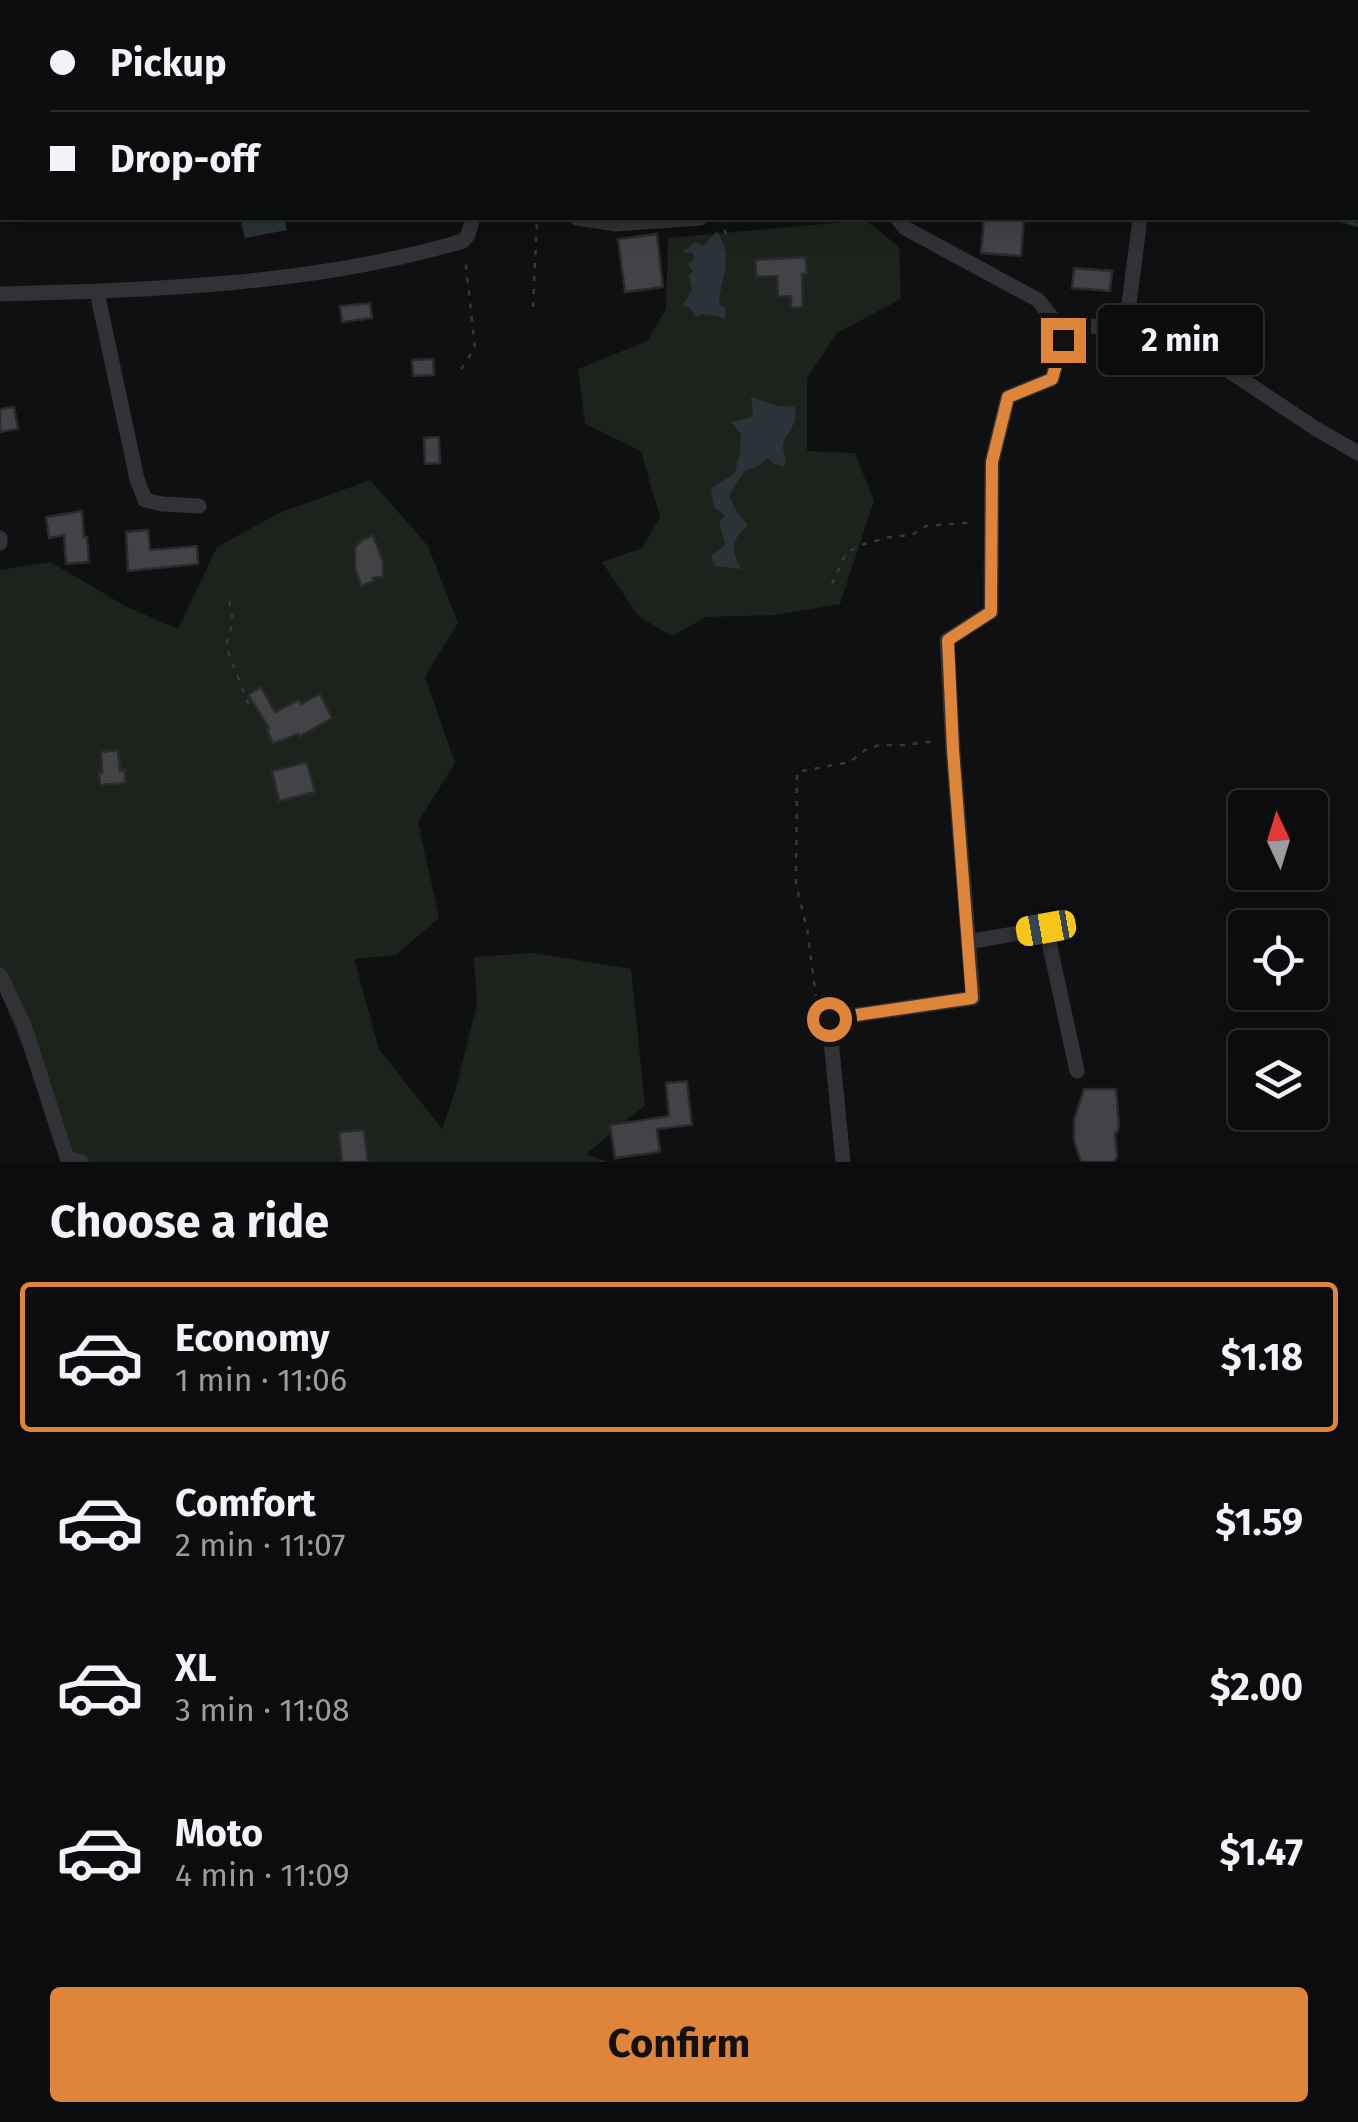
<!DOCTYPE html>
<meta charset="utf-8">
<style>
:root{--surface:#0b0c0d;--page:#191a1b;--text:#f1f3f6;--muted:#9a9b9d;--line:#2b2c2e;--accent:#df8539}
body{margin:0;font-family:"Fira Sans",sans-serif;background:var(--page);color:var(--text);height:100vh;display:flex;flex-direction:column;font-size:38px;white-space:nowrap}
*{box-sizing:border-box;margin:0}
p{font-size:32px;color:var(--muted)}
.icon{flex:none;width:55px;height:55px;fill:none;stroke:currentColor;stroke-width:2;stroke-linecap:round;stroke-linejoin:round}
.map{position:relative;height:1162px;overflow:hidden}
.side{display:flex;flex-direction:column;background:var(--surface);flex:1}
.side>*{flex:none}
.hud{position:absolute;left:0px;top:0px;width:1360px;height:220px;box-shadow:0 5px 25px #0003,0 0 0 2px var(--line);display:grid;align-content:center;height:220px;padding:0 50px;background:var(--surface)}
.needle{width:65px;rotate:356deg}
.fabs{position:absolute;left:1228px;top:790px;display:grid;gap:20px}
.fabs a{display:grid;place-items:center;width:100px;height:100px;border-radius:10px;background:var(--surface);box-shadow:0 5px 25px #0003,0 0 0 2px var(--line);font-size:50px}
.end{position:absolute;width:45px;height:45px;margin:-22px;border:12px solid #df8539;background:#111;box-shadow:0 0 0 5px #111}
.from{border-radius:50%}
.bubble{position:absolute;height:70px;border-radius:10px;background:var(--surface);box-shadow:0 5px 25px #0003,0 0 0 2px var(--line);font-size:32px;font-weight:700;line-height:70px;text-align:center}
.car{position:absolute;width:30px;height:60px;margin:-30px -15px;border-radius:12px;box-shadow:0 0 8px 2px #0007;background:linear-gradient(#f5c518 24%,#345 0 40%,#f5c518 0 76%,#345 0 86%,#f5c518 0)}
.hud b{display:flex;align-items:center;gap:35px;height:95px;font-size:38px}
.hud b+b{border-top:2px solid var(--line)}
.hud i{width:25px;height:25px;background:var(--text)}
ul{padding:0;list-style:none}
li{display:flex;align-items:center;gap:30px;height:150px;margin:0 20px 15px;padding:0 30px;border:5px solid transparent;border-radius:10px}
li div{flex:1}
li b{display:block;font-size:38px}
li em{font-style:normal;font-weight:700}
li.active{border-color:var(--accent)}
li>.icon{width:90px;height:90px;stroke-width:1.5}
h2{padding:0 50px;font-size:45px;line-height:120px}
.action{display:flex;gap:20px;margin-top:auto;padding:20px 50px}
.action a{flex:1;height:115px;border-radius:10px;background:var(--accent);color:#111;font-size:40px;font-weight:700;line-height:115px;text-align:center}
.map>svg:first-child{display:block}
.green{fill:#1d231c}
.water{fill:#2a3438}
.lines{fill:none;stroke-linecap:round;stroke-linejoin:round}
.stream{stroke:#2a3438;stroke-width:4}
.building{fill:#414346;stroke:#2a2a2c;stroke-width:2.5}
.path{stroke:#37393c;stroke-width:2.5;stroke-dasharray:5 8;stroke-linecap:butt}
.minor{stroke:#313235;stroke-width:15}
.route{stroke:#df8539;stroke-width:12}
</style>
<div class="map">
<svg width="1358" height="1162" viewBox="0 0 1358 1162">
<rect width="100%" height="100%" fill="#0f1011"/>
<path class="green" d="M866,220L899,247L901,299L837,333L807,378V451L855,453L874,501L840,604L775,615L706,617L672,636L639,617L602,562L642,548L660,517L641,451L585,424L578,369L647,341L666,309L668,238Z
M370,480L428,546L458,623L425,677L455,763L418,822L439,918L396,955L354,959L379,1049L442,1129L455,1092L477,1004L474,957L533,953L631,969L645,1105L586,1154L609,1162H81L67,1158L0,991V570L51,562L125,606L178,629L217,547L279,513Z"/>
<path class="water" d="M463,0H735L752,2H473Z
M240,218H284L287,230L245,238Z
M717,231C734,259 721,275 719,305L726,308L725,318L702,314L696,317L689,307L682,306L692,290L689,275L693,272L688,264L694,259L693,253L682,252L696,242L703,246Z
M751,397L777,406L795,407C799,434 775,435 786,458L784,466L774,464L768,458L759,466L745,470L729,496L737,512L748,525C731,541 730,548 741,569L715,566L711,556L725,545L719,522L725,515L714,507L711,488L735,473L740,452L741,434L731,422L753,417Z"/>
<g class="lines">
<path class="stream" d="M1334,218L1358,225"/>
</g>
<path class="building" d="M984,218H1024L1021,256L981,253Z
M657,234L663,287L625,292L618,239Z
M806,257L807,274H802L803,307L791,308V296L778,297L777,276L756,277L755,260Z
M1074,268L1112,271L1110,291L1072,288Z
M370,303L372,318L342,322L340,306Z
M433,359L434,375L413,376L412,360Z
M14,407L18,429L0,432V409Z
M439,437L440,463L425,464L424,438Z
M82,511L84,537H87L89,562L66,564L64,535L49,538L46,517Z
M148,530L150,550L197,546L198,564L128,571L126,532Z
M373,535L383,561V577L373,578L374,581L361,586L355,568V548L362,540Z
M261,687L275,712L299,700L301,704L320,694L332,718L299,737L298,734L273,744L267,729L269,728L248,695Z
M118,750L120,771L125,770V783L100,785L99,773L102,772L101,752Z
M307,762L315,792L279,801L272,771Z
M687,1081L692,1125L657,1129L660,1152L615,1158L610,1125L669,1116L666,1083Z
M1084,1089H1116L1119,1126L1117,1133H1115L1117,1157L1114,1162H1081L1074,1141V1120Z
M364,1130L368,1162H342L339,1132Z"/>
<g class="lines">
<path class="path" d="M719,218L729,240
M533,307L537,218
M461,369L475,348L465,257
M832,584L846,553L861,545L890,537L912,535L926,526L975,522
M229,601L233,620L226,647L251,710
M818,1012L807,929L796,884L797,772L850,762L868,748L880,745H904L936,741"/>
<path class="minor" d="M1055,0V2
M87,2V0
M1228,2V0
M0,80H2
M577,218L616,224L700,218
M897,218L905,228L1038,300L1053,319L1067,325
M97,292L137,479L145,500L162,504L199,506
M0,294C153,290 315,285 463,241L468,235L473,218
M1126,328L1140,218
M0,538V543
M968,942L1046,928L1077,1071
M0,975L24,1025L67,1158L81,1162
M843,1162L829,1019L973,998L953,751L947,640L991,612L992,462L1008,397L1052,379L1067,325L1126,328L1223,367L1318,430L1358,453"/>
</g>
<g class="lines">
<path class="route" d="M829,1019L972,998L953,750L948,640L991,612L992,462L1008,397L1052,379L1063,340"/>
</g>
</svg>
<div class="fabs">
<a><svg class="needle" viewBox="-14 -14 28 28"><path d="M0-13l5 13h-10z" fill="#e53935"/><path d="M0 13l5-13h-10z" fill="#9a9b9d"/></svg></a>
<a><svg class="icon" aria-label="locate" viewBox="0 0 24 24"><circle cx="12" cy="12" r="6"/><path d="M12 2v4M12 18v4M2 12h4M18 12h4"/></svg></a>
<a><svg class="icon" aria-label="layers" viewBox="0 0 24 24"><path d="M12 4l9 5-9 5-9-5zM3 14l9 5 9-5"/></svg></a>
</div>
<i class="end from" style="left:829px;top:1019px"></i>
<i class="end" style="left:1063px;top:340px"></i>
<div class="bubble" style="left:1098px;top:305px;width:165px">2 min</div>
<i class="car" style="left:1046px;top:928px;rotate:260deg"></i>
<div class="hud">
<b><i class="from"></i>Pickup</b>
<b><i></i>Drop-off</b>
</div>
</div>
<section class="side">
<h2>Choose a ride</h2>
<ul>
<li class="active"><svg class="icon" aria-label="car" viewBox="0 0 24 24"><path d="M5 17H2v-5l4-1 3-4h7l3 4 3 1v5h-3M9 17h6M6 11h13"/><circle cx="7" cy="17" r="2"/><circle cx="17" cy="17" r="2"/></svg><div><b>Economy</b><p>1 min · 11:06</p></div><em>$1.18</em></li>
<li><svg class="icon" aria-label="car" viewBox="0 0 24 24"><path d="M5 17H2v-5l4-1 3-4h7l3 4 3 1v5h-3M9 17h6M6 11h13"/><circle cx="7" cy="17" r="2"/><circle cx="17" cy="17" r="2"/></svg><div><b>Comfort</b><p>2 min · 11:07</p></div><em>$1.59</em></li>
<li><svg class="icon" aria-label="car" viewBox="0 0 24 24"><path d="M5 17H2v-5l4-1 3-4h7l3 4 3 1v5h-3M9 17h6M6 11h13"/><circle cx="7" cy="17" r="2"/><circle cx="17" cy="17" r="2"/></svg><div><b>XL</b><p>3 min · 11:08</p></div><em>$2.00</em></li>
<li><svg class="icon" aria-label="car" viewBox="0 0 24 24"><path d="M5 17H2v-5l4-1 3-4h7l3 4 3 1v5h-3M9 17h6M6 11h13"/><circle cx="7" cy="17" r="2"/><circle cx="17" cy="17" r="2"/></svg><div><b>Moto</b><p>4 min · 11:09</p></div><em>$1.47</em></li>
</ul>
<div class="action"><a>Confirm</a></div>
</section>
